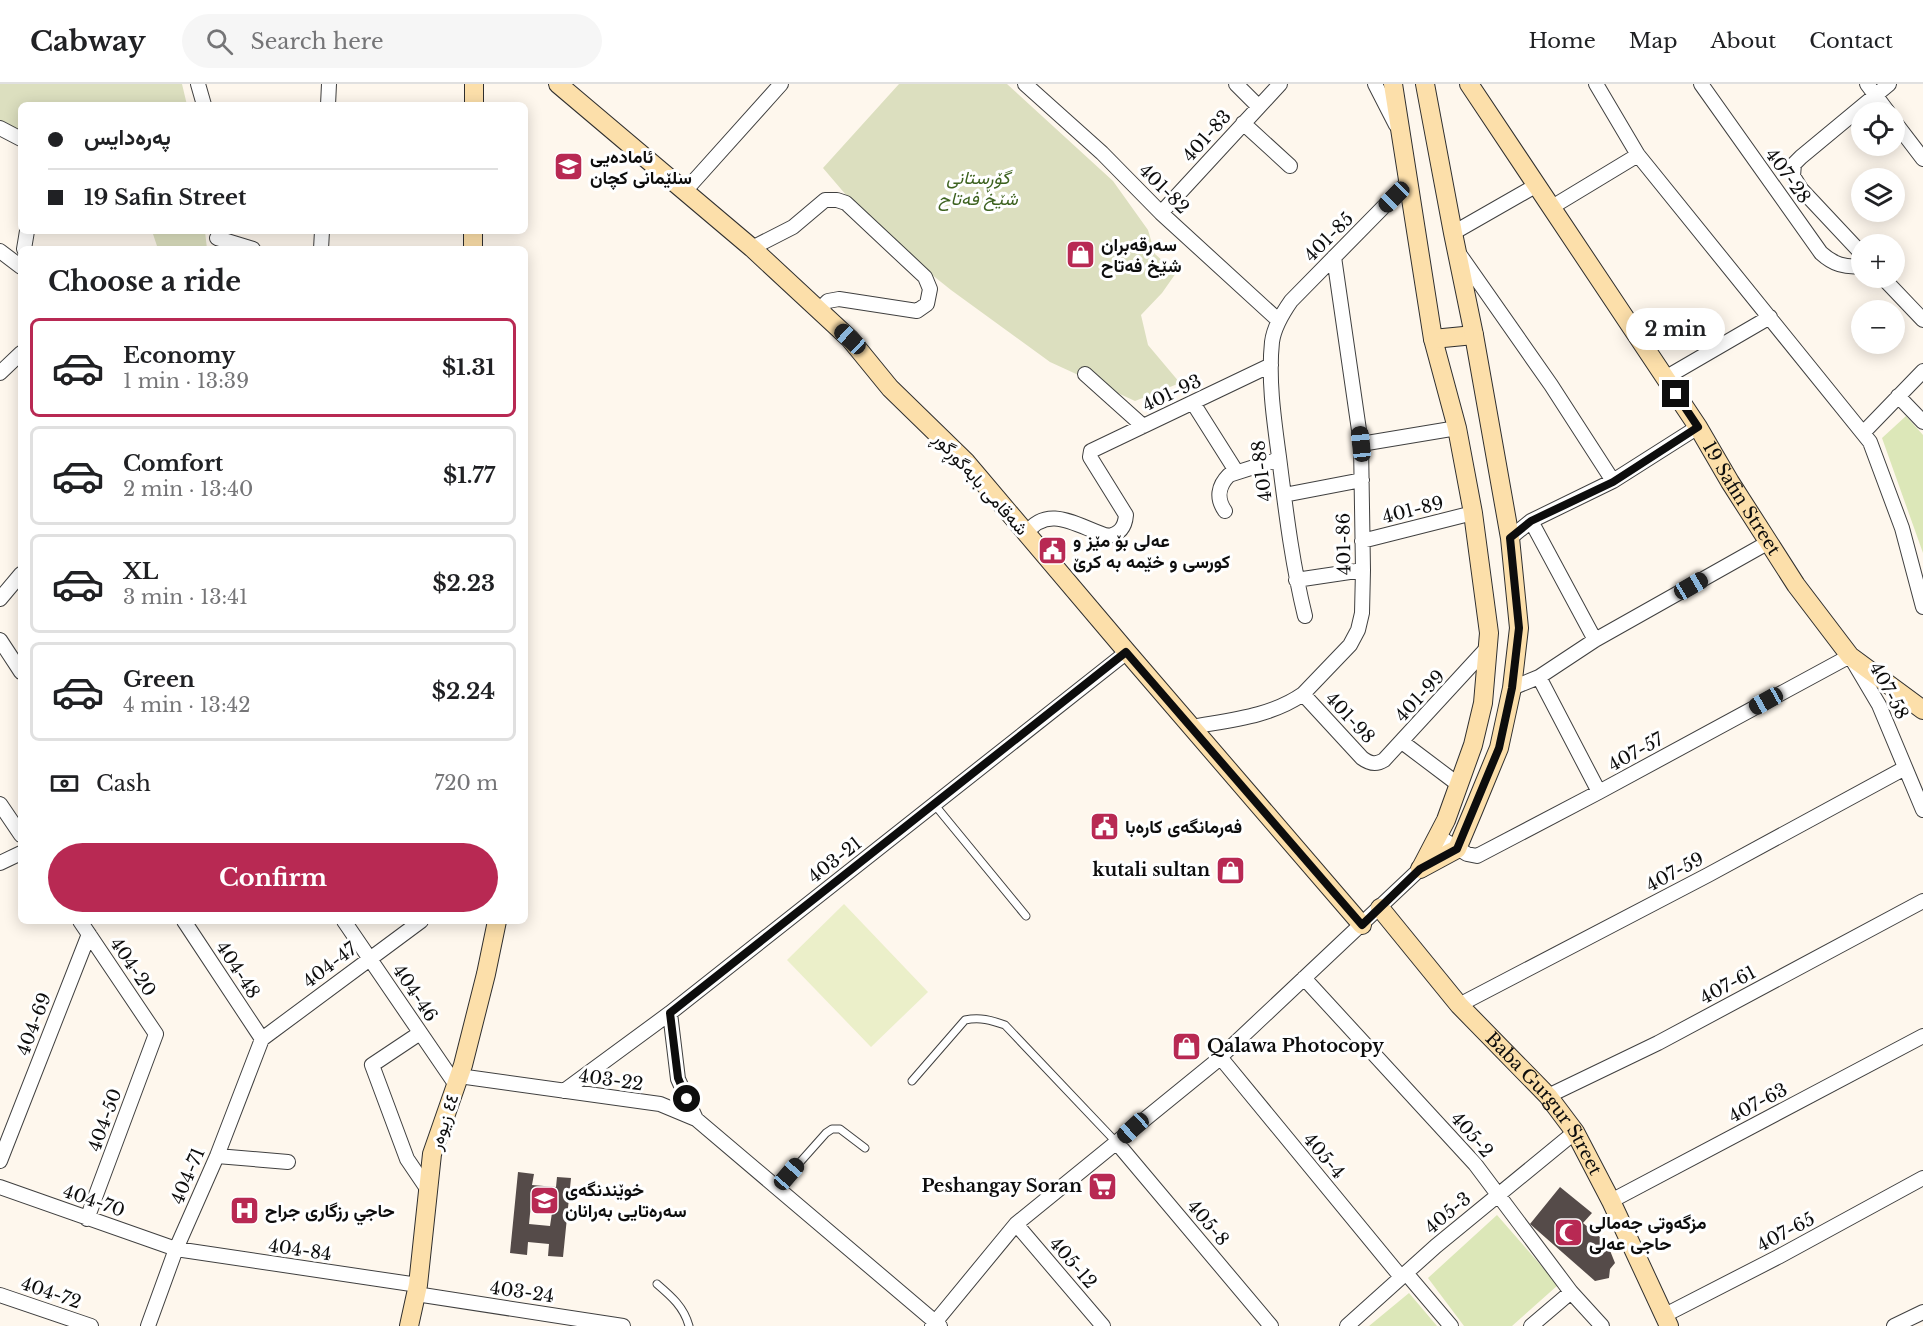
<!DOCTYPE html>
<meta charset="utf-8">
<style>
:root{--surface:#fff;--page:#f6f6f6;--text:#202124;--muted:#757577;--line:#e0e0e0;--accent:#b82953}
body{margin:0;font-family:"Libre Baskerville",Vazirmatn,serif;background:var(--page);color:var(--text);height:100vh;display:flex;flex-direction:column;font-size:22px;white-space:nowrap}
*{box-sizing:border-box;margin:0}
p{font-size:20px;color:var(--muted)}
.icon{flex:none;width:33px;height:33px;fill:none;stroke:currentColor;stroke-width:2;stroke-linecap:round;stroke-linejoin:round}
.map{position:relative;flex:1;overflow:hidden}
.sheet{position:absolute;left:18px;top:162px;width:510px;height:678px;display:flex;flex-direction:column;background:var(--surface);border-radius:9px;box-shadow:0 3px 15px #0003}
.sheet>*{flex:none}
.top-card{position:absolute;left:18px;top:18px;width:510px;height:132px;border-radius:9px;box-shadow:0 3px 15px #0003;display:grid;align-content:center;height:132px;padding:0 30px;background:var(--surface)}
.buttons{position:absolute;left:1851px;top:18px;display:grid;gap:12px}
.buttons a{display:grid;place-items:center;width:54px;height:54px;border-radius:50%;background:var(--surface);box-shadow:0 3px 15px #0003;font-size:30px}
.end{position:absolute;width:27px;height:27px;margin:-14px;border:8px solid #0d0d0d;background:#fff;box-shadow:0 0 0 3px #fff}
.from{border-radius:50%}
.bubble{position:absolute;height:42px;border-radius:21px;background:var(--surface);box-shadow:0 3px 15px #0003;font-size:20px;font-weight:700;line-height:42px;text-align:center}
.car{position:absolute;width:18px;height:36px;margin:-18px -9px;border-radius:8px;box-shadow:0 0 4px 2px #0007;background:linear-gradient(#222 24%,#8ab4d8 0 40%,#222 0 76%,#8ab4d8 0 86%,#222 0)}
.top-card b{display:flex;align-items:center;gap:21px;height:57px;font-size:22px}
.top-card b+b{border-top:2px solid var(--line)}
.top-card i{width:15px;height:15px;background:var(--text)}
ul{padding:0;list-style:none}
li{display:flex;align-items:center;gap:18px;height:99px;margin:0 12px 9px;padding:0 18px;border:3px solid var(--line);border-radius:9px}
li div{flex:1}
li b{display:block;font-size:22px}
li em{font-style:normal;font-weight:700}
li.selected{border-color:var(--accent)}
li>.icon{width:54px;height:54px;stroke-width:1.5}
h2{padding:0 30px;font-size:27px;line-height:72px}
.pay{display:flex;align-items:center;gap:15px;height:66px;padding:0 30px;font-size:22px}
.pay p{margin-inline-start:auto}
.action{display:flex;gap:12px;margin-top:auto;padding:12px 30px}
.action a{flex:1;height:69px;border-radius:36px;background:var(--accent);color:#fff;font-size:24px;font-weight:700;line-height:69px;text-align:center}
header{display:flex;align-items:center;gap:36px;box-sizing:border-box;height:84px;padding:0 30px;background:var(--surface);border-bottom:2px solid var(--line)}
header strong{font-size:28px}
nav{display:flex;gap:33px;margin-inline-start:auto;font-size:21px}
.search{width:420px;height:54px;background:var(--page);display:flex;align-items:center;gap:15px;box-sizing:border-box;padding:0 21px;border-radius:33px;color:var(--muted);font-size:22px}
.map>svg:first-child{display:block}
.green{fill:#dce7b8}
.cemetery{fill:#dcdfbf}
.pitch{fill:#ebefc9}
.building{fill:#554b49;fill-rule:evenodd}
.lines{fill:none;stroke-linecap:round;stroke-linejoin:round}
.lane-casing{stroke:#404040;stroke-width:9}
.street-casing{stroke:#404040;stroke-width:16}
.secondary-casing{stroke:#2f2f2f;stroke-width:20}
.lane{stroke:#fff;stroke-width:7}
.street{stroke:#fff;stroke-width:14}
.secondary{stroke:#fcdfaa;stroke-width:18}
.route{stroke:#0d0d0d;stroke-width:8}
.labels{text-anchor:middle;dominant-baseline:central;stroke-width:6;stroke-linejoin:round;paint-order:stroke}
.street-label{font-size:18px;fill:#0d0d0d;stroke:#fff}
.poi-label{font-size:18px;font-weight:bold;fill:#0d0d0d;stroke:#fff;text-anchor:start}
.park-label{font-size:18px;font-style:italic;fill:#3d621f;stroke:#fff}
</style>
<header>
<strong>Cabway</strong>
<div class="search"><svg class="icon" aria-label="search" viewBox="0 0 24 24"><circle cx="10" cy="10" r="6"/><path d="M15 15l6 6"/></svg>Search here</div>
<nav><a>Home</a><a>Map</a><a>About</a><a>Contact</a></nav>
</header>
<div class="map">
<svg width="1923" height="1242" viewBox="0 0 1923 1242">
<rect width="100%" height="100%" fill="#fef7ed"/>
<path class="green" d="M1906,332L1923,351V469L1882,354Z
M1497,1131L1558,1201L1512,1242H1464L1428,1194Z
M1409,1209L1437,1242H1369Z"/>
<path class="cemetery" d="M0,0H182L187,21H21V57L0,49Z
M899,0H1007L1113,97L1148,146L1155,170L1176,189L1162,209L1141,231L1148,261L1180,299L1135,317L1050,278L951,206L876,146L823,84Z
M152,147H205L207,165H158Z"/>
<path class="pitch" d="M844,820L928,908L871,963L787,876Z"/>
<path class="building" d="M518,1088L534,1090L532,1101L556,1103L557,1093L571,1094L563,1173L548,1172L549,1160L528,1158L527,1171L510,1169ZM531,1120L553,1122L550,1142L529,1140Z
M1560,1103L1592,1129L1583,1139L1607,1159L1615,1179L1610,1185L1609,1194L1595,1197L1530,1140Z"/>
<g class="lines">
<defs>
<path id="lane" d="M934,720L1026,832
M912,997L965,936C980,933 991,936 1005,941L1117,1059
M777,1104L826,1049L832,1045H840L865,1064
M657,1200C671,1212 684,1223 689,1242"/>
<path id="street" d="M198,0L204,21
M1025,0L1102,69L1161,129L1278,236
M1236,0L1258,22
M1375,0L1396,41
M1596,0L1638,71L1870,358L1902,444L1923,523
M1701,0L1821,169C1833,180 1845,184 1862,182
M1867,0L1888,28
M328,21L329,0
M1894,37L1923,75
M1243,39L1290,82
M0,44L21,55
M685,107L781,0
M1552,123L1638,71
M1161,129L1280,0
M1453,149L1537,101
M217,154L253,165
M752,164L793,143L825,116H837L846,119L925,193L930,205L927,220L917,227L839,215L828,217L819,226
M24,165L27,147
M321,165L322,147
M0,167L21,183
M1862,170L1801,105L1793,92L1794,80L1801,73L1889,0
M1460,171L1551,301L1613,397
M1883,194L1923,236
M0,289L21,269
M1085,290L1143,342
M1665,294L1770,233
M1898,312L1923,338
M1193,319L1236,387
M1863,349L1923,287
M1361,360L1457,344
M1284,411L1362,396
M1225,427C1216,414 1218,402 1229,391L1279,375
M1531,437L1595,556
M1026,450C1048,418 1080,444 1108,452C1120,450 1125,443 1126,431L1090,373L1091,367L1271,281
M1510,454L1531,437L1613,397L1698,343
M1362,457L1473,429
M1296,496L1363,486
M0,515L21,490
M1305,532C1292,479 1286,428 1279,373C1274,336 1268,296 1272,258C1274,243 1282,230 1291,217L1408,98
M0,556L21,588
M1539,593L1599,708
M1512,604L1539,593L1595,556L1769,458
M1303,610L1362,674C1370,680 1376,681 1384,676L1488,563
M1191,643C1229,636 1270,633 1303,610L1350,561L1358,546L1362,529L1363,486L1361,360L1334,173
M1402,658L1459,701
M0,720L21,751
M1439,753L1467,770L1477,772L1599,708L1850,572L1879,621L1923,726
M0,779L21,769
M80,837L156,950L87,1135
M184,837L262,955
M344,837L456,1001
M1304,894L1475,1080L1571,1208L1602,1242
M1459,921L1708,791L1905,684
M670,929L678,995L696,1035
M420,949L372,981L407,1075L428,1106
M262,955L421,837
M1220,973L1401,1193
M459,992L660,1020L696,1035L940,1242
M564,1007L670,929L1127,568
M1548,1012L1658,959L1923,817
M1117,1059L1271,1242
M217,1072L288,1078
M0,1077L89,850
M0,1103L176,1165L418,1201
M1611,1117L1923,952
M1016,1140L1103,1242
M1406,1189L1451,1242
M416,1210L623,1242
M0,1211L91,1242
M1665,1231L1778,1173L1923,1094
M148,1242L176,1165L217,1072L262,955
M932,1242L1016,1140L1214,979L1420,785
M1347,1242L1436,1162L1575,1048
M1531,1242L1571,1208
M1894,1242L1923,1228"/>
<g id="secondary">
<path d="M558,0L752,164L850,255L890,304L966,378L1127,568L1362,841"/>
<path d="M1393,0L1433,255L1457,344L1473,429L1489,549L1483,619L1473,661L1446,736L1421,784"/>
<path id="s1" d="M1469,0L1698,343L1730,398L1796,501L1850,572L1923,626"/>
<path d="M474,21V0"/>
<path d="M473,147V165"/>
<path d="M1433,255L1474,251"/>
<path d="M1420,785L1457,765L1473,727L1499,664L1512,604L1519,544L1510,454L1474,251L1453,149L1425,0"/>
<path id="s2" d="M1380,824L1459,921L1548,1012L1575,1048L1611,1117L1669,1242"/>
<path d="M409,1242L418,1201L432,1070L463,981L486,890L497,837"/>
</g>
</defs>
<use href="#lane" class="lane-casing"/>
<use href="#street" class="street-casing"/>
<use href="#secondary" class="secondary-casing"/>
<use href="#lane" class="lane"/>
<use href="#street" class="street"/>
<use href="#secondary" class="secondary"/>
</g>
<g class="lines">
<path class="route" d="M687,1015L678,994L670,929L1126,568L1362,841L1420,785L1457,765L1499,664L1512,604L1519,544L1510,454L1531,437L1613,398L1698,343L1676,310"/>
</g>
<defs>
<symbol id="school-square" viewBox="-11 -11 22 22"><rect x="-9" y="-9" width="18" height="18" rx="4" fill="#b82953" stroke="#fff"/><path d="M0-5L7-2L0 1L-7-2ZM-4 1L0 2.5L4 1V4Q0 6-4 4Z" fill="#fff"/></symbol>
<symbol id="shop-square" viewBox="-11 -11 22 22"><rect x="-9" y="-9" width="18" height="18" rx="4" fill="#b82953" stroke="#fff"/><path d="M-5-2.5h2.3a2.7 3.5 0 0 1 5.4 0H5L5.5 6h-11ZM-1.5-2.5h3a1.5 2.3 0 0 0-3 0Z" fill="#fff"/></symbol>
<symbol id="civic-square" viewBox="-11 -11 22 22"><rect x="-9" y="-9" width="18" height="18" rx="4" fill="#b82953" stroke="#fff"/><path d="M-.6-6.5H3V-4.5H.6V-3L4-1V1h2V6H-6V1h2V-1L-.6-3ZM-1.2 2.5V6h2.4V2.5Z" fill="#fff"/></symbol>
<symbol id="supermarket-square" viewBox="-11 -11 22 22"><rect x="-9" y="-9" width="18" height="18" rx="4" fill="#b82953" stroke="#fff"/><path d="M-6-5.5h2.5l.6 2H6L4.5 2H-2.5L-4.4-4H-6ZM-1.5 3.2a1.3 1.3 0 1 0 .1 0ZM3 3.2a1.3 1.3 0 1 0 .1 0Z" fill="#fff"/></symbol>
<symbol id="hospital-square" viewBox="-11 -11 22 22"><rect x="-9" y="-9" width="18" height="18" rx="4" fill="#b82953" stroke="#fff"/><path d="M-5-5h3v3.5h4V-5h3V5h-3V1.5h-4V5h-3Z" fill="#fff"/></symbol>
<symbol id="mosque-square" viewBox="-11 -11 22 22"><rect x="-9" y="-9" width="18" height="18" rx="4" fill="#b82953" stroke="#fff"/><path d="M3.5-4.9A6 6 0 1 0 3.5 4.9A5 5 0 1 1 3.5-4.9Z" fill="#fff"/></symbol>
</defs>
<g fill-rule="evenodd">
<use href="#school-square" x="552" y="66" width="33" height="33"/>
<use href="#shop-square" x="1064" y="154" width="33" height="33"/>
<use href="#civic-square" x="1036" y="450" width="33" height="33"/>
<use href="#civic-square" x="1088" y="726" width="33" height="33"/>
<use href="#shop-square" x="1214" y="770" width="33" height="33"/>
<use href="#shop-square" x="1170" y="946" width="33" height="33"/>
<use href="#supermarket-square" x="1086" y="1086" width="33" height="33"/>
<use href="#school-square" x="528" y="1100" width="33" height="33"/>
<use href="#hospital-square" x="228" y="1110" width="33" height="33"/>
<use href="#mosque-square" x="1552" y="1132" width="33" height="33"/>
</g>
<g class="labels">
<g class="street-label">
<text transform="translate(1207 52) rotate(-48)">401-83</text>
<text transform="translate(1788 92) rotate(54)">407-28</text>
<text transform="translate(1164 105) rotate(45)">401-82</text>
<text transform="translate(1329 153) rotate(-45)">401-85</text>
<text transform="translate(1172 309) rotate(-25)">401-93</text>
<text transform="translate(1262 387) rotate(-97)">401-88</text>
<text transform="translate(981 400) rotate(48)">شەقامی بابەگوڕگوڕ</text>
<text stroke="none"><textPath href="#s1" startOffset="496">19 Safin Street</textPath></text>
<text transform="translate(1413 426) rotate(-14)">401-89</text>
<text transform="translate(1344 460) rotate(-91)">401-86</text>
<text transform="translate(1889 607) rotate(62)">407-58</text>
<text transform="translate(1420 612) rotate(-47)">401-99</text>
<text transform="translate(1350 634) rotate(47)">401-98</text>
<text transform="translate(1636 668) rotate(-29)">407-57</text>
<text transform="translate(835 776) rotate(-38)">403-21</text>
<text transform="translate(1675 788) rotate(-28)">407-59</text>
<text transform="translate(330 881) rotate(-37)">404-47</text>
<text transform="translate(133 883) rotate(56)">404-20</text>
<text transform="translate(238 886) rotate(57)">404-48</text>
<text transform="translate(1728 901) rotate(-28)">407-61</text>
<text transform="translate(415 909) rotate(56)">404-46</text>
<text transform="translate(34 940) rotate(-69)">404-69</text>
<text transform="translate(611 996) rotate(8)">403-22</text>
<text transform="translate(1758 1019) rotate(-28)">407-63</text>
<text stroke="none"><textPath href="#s2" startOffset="256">Baba Gurgur Street</textPath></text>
<text transform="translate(105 1036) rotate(-70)">404-50</text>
<text transform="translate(444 1038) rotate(-72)">٤٤ زیوەر</text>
<text transform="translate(1472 1051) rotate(49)">405-2</text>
<text transform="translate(1324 1072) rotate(50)">405-4</text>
<text transform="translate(188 1092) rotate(-67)">404-71</text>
<text transform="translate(94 1117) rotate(19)">404-70</text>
<text transform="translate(1448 1129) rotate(-40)">405-3</text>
<text transform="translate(1208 1139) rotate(50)">405-8</text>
<text transform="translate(1786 1148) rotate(-28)">407-65</text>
<text transform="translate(300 1166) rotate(8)">404-84</text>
<text transform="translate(1073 1179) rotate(49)">405-12</text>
<text transform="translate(522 1208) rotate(8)">403-24</text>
<text transform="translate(51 1209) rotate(19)">404-72</text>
</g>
<g class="poi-label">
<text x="590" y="73">ئامادەیی<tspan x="590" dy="21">سلێمانی کچان</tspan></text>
<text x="1101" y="161">سەرقەبران<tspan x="1101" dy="21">شێخ فەتاح</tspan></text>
<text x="1073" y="457">عەلی بۆ مێز و<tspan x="1073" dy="21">کورسی و خێمە بە کرێ</tspan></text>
<text x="1125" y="743">فەرمانگەی کارەبا</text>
<text x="1210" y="786" text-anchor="end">kutali sultan</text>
<text x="1207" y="962">Qalawa Photocopy</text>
<text x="1082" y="1102" text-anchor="end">Peshangay Soran</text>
<text x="565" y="1106">خوێندنگەی<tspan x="565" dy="21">سەرەتایی بەرانان</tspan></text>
<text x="265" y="1127">حاجي رزگارى جراح</text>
<text x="1589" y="1139">مزگەوتی جەمالی<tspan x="1589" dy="21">حاجی عەلی</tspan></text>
</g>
<g class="park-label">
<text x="978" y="94">گۆڕستانی<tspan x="978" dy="21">شێخ فەتاح</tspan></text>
</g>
</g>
</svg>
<div class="buttons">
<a><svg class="icon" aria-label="locate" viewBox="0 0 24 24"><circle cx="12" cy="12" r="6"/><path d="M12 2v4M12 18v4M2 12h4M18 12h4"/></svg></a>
<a><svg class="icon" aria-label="layers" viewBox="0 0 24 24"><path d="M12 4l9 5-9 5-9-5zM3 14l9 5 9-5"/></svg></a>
<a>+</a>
<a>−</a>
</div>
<i class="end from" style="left:687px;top:1015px"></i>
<i class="end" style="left:1676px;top:310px"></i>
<div class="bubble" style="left:1626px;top:224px;width:99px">2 min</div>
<i class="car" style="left:1394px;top:113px;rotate:225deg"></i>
<i class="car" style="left:850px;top:255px;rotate:313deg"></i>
<i class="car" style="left:1361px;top:360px;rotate:354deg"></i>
<i class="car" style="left:1691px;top:502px;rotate:60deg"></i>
<i class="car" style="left:1766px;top:617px;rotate:241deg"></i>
<i class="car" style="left:1133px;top:1044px;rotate:228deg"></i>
<i class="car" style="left:789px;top:1090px;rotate:41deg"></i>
<div class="top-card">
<b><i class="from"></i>پەرەدایس</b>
<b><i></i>19 Safin Street</b>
</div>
<section class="sheet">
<h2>Choose a ride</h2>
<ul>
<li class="selected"><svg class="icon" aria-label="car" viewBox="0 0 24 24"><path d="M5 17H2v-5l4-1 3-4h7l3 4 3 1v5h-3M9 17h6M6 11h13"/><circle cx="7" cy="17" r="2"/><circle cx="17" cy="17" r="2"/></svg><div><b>Economy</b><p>1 min · 13:39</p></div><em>$1.31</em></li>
<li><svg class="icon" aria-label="car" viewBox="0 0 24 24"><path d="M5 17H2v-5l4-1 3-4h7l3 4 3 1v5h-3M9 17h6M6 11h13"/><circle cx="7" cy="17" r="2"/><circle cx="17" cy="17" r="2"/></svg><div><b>Comfort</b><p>2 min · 13:40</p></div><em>$1.77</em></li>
<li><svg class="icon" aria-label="car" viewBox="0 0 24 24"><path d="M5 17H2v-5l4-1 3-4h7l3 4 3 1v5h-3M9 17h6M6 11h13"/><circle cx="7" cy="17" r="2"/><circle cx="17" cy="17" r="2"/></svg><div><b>XL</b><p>3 min · 13:41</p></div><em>$2.23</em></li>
<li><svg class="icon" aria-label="car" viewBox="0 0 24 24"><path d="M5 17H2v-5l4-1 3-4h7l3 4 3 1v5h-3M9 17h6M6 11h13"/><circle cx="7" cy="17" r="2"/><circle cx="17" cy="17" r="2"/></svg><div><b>Green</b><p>4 min · 13:42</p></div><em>$2.24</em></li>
</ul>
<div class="pay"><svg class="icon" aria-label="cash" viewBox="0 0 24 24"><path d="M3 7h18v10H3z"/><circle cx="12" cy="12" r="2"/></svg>Cash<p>720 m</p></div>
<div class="action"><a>Confirm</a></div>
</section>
</div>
